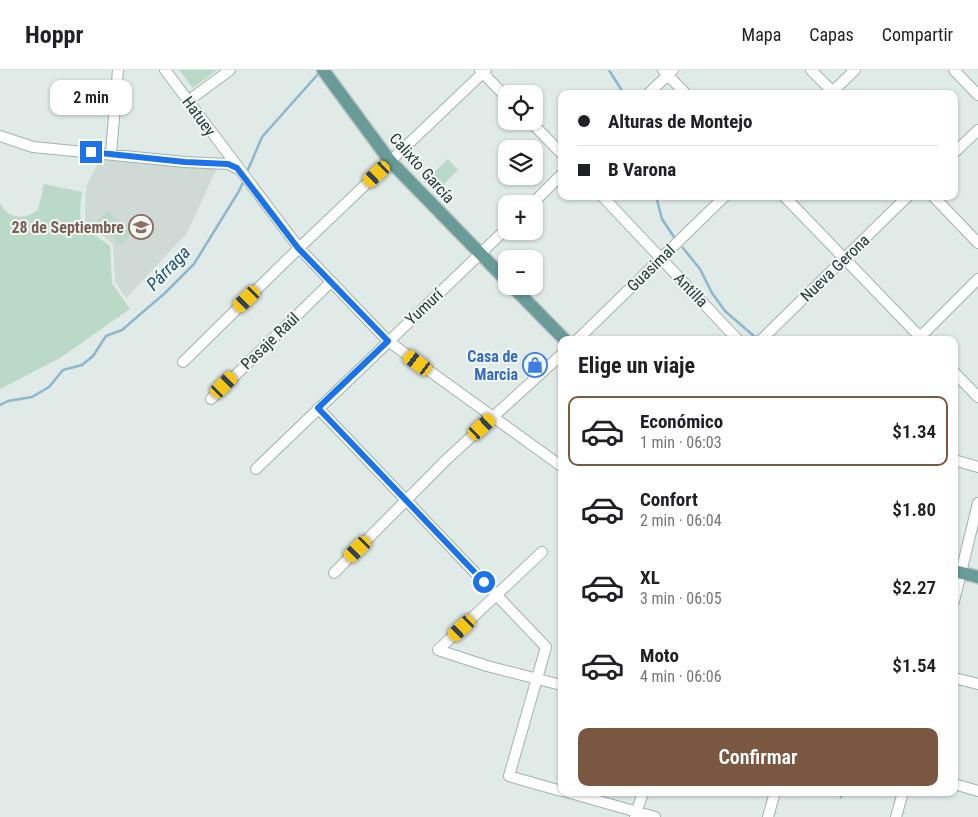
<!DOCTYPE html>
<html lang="es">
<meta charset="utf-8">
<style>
:root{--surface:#fff;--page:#f6f6f6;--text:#202124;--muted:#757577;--line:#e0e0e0;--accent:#795740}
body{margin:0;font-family:"Roboto Condensed",sans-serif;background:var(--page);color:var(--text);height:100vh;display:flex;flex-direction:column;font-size:19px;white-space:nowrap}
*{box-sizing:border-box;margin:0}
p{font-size:16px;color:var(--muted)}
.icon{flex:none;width:28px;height:28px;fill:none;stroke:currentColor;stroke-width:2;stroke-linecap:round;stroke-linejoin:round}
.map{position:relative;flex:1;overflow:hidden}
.details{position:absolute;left:558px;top:266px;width:400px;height:460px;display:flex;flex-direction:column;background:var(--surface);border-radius:10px;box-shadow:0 1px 4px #0004}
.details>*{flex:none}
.banner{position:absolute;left:558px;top:20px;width:400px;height:110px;border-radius:10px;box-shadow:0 1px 4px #0004;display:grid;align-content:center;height:110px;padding:0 20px;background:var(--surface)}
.fabs{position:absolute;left:498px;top:15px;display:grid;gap:10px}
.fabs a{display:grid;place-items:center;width:45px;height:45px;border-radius:10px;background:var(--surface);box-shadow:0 1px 4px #0004;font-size:25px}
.end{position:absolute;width:22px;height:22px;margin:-11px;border:6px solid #1a73e8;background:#fff;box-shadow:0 0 0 2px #fff}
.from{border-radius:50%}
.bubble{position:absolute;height:35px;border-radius:10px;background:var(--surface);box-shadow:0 1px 4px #0004;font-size:16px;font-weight:600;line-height:35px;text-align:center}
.car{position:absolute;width:15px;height:30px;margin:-15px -8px;border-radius:6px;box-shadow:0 0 4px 1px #0007;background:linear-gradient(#f5c518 24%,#345 0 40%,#f5c518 0 76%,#345 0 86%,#f5c518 0)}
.banner b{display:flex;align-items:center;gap:18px;height:48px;font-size:19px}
.banner b+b{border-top:1px solid var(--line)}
.banner i{width:12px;height:12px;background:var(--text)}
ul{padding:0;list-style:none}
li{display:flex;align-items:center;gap:15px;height:70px;margin:0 10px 8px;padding:0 10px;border:2px solid transparent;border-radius:10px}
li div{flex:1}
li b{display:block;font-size:19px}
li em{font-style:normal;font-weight:600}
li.current{border-color:var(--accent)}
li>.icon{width:45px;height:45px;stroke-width:1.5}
h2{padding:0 20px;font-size:22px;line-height:60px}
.primary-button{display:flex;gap:10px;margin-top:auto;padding:10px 20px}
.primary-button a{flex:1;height:58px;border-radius:10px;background:var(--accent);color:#fff;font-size:20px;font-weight:600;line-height:58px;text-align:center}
header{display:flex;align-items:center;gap:30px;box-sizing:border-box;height:70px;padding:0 25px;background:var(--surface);border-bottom:1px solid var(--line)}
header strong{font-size:24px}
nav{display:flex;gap:28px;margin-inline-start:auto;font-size:18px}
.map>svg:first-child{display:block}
.built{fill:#cfd9d6}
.green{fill:#bbd9c8}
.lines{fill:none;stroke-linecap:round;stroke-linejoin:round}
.stream{stroke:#8db7ca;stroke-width:2.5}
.minor-casing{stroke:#a4b1ae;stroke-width:12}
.major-casing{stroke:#bdc4c3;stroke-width:15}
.minor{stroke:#fff;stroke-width:10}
.major{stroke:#699b97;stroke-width:12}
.route{stroke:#1a73e8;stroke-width:6}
.labels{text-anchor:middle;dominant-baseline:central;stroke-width:4;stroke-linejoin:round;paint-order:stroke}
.street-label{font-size:16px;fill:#233936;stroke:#f1f7f5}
.education-label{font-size:16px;font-weight:bold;fill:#785e54;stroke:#f1f7f5;text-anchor:end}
.shop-label{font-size:16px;font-weight:bold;fill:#366cbe;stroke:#f1f7f5;text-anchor:end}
.water-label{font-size:18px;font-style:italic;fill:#23556f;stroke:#f1f7f5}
</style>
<header>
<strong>Hoppr</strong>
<nav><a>Mapa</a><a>Capas</a><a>Compartir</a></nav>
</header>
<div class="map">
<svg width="978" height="747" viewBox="0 0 978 747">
<rect width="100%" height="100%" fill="#e0eae7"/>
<path class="built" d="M100,90L217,98L187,163L126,228L115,211L113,174L85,151L86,117Z"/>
<path class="green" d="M179,0H217L193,18Z
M448,89L458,100L438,120L427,109Z
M44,114L82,122C77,159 81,155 110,176L112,213L130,239L60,288L0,319V133C9,150 24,150 38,140Z
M107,141L132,163L122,175L96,153Z"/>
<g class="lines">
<path class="stream" d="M609,0L624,24
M247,102L262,67L319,3
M656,126L662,149L674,167
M683,178L700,199L712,223L725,241L755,267
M0,335L8,331L32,327L49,317L63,300L82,295L93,286L106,266L122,260L165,223L194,194L239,121L244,110
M841,727L842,722"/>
<defs>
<path id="minor" d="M165,0L299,178L388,271L561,396
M480,0L506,27
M663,0L686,24
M811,0L835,24
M954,0L978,25
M648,24L673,0
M830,24L855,0
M188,31L230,0
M530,51L561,83
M0,66L33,77L185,92L229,94L236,98
M111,83L118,0
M954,83L978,60
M602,126L738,270
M784,126L923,270
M933,126L978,173
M532,134L561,105
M577,270L725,126
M761,270L908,126
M917,270L978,209
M183,292L299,178L486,0
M954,302L978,327
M211,329L330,213
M318,338L546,577L509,706L561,721
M954,390L978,397
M256,399L506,159
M542,482L438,580L487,596L561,615
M334,503L447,389L561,285
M954,531L978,433
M954,608L978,614
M954,714L978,721
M567,722L655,747
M635,747L643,722
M768,747L775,722
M896,747L903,722"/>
<path id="major" d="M323,0L390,91L506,210
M512,216L565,270
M954,501L978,507"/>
</defs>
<use href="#minor" class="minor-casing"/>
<use href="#major" class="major-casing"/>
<use href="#minor" class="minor"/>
<use href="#major" class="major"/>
</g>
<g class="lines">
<path class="route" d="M91,82L185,92L228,94L237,98L298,178L388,271L318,338L484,512"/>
</g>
<defs>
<symbol id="school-ring" viewBox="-11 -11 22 22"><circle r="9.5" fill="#f1f7f5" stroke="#8d6e63" stroke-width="1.5"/><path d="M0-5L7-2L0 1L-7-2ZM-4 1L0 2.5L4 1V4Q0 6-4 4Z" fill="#8d6e63"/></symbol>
<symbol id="shop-ring" viewBox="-11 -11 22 22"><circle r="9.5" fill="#f1f7f5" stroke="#3f7fe0" stroke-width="1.5"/><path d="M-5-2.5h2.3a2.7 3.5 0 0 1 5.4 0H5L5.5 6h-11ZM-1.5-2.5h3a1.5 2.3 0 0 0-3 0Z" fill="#3f7fe0"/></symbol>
</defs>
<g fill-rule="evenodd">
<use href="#school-ring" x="127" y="143" width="28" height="28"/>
<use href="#shop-ring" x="521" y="281" width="28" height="28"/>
</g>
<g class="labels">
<g class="street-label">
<text transform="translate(199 46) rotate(54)">Hatuey</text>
<text transform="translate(422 98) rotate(48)">Calixto García</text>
<text transform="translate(651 198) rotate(-44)">Guasimal</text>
<text transform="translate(835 198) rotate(-44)">Nueva Gerona</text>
<text transform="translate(691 220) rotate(46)">Antilla</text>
<text transform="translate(424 237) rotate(-43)">Yumurí</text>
<text transform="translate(270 271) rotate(-44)">Pasaje Raúl</text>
</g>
<g class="education-label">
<text x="124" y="157">28 de Septiembre</text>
</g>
<g class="shop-label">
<text x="518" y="286">Casa de<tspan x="518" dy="18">Marcia</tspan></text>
</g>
<g class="water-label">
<text transform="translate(168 198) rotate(-46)">Párraga</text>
</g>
</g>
</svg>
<div class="fabs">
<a><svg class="icon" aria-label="locate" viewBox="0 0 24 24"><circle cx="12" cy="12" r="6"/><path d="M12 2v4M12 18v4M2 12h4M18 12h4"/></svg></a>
<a><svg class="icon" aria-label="layers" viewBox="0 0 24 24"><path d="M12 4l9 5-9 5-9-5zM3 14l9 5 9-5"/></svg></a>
<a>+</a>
<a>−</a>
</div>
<i class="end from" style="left:484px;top:512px"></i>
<i class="end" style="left:91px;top:82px"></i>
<div class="bubble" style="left:50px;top:10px;width:82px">2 min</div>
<i class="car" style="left:377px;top:104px;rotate:227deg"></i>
<i class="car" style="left:247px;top:229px;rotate:226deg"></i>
<i class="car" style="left:418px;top:293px;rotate:306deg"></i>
<i class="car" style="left:224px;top:315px;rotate:45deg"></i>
<i class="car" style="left:482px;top:357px;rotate:48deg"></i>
<i class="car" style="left:358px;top:479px;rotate:226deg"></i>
<i class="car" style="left:462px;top:558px;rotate:227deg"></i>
<div class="banner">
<b><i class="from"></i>Alturas de Montejo</b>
<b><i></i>B Varona</b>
</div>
<section class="details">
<h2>Elige un viaje</h2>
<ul>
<li class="current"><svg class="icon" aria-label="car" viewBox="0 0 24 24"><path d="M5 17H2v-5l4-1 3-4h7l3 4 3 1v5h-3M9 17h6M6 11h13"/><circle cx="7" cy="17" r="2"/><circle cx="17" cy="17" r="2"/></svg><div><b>Económico</b><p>1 min · 06:03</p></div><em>$1.34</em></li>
<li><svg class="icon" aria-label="car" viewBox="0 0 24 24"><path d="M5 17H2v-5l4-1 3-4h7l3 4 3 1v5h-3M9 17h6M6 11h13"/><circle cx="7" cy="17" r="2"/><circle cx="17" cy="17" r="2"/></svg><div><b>Confort</b><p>2 min · 06:04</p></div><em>$1.80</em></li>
<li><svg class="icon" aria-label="car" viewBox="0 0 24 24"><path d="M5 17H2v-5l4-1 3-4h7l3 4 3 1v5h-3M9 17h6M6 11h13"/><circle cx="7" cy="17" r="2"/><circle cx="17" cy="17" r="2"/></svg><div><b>XL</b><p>3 min · 06:05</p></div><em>$2.27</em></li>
<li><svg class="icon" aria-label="car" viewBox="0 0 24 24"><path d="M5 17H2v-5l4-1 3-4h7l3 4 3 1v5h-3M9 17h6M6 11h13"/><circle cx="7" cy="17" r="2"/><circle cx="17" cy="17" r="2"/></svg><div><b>Moto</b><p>4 min · 06:06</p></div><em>$1.54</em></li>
</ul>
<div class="primary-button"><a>Confirmar</a></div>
</section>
</div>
